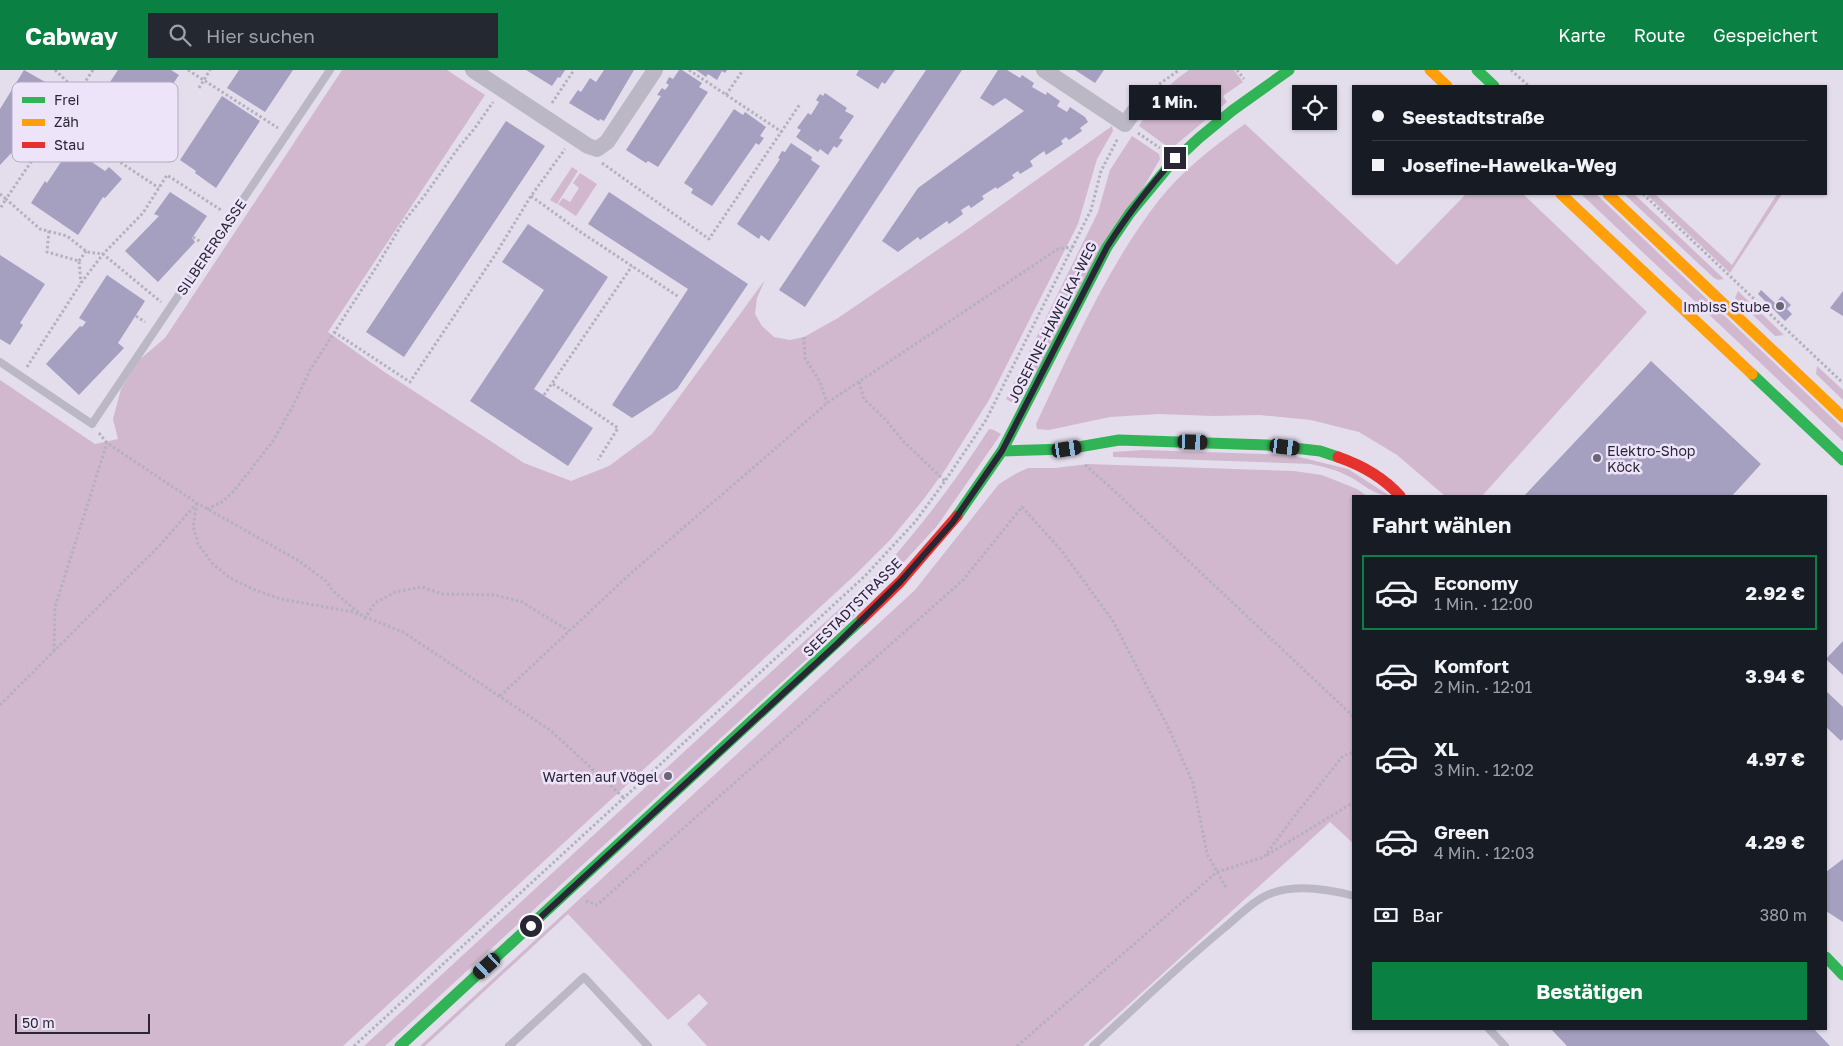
<!DOCTYPE html>
<html lang="de">
<meta charset="utf-8">
<style>
:root{--surface:#171b24;--page:#242831;--text:#f1f3f6;--muted:#9ea1a6;--line:#363941;--accent:#0b8043}
body{margin:0;font-family:"Golos Text",sans-serif;background:var(--page);color:var(--text);height:100vh;display:flex;flex-direction:column;font-size:19px;white-space:nowrap}
*{box-sizing:border-box;margin:0}
p{font-size:16px;color:var(--muted)}
.icon{flex:none;width:28px;height:28px;fill:none;stroke:currentColor;stroke-width:2;stroke-linecap:round;stroke-linejoin:round}
.map{position:relative;flex:1;overflow:hidden}
.side{position:absolute;left:1352px;top:425px;width:475px;height:535px;display:flex;flex-direction:column;background:var(--surface);border-radius:0px;box-shadow:0 1px 4px #0004}
.side>*{flex:none}
.hud{position:absolute;left:1352px;top:15px;width:475px;height:110px;border-radius:0px;box-shadow:0 1px 4px #0004;display:grid;align-content:center;height:110px;padding:0 20px;background:var(--surface)}
.fabs{position:absolute;left:1292px;top:15px;display:grid;gap:10px}
.fabs a{display:grid;place-items:center;width:45px;height:45px;border-radius:0px;background:var(--surface);box-shadow:0 1px 4px #0004;font-size:25px}
.scale{position:absolute;left:15px;bottom:12px;width:135px;box-sizing:border-box;padding-left:5px;border:2px solid #292635;border-top:0;font-size:14px;line-height:18px;white-space:nowrap;color:#292635;-webkit-text-stroke:4px #eee4fa;paint-order:stroke}
.end{position:absolute;width:22px;height:22px;margin:-11px;border:6px solid #292635;background:#fff;box-shadow:0 0 0 2px #fff}
.from{border-radius:50%}
.bubble{position:absolute;height:35px;border-radius:0px;background:var(--surface);box-shadow:0 1px 4px #0004;font-size:16px;font-weight:700;line-height:35px;text-align:center}
.car{position:absolute;width:15px;height:30px;margin:-15px -8px;border-radius:6px;box-shadow:0 0 4px 1px #0007;background:linear-gradient(#222 24%,#8ab4d8 0 40%,#222 0 76%,#8ab4d8 0 86%,#222 0)}
.hud b{display:flex;align-items:center;gap:18px;height:48px;font-size:19px}
.hud b+b{border-top:1px solid var(--line)}
.hud i{width:12px;height:12px;background:var(--text)}
ul{padding:0;list-style:none}
li{display:flex;align-items:center;gap:15px;height:75px;margin:0 10px 8px;padding:0 10px;border:2px solid transparent;border-radius:0px}
li div{flex:1}
li b{display:block;font-size:19px}
li em{font-style:normal;font-weight:700}
li.on{border-color:var(--accent)}
li>.icon{width:45px;height:45px;stroke-width:1.5}
h2{padding:0 20px;font-size:22px;line-height:60px}
.pay{display:flex;align-items:center;gap:12px;height:55px;padding:0 20px;font-size:19px}
.pay p{margin-inline-start:auto}
.action{display:flex;gap:10px;margin-top:auto;padding:10px 20px}
.action a{flex:1;height:58px;border-radius:0px;background:var(--accent);color:#fff;font-size:20px;font-weight:700;line-height:58px;text-align:center}
header{display:flex;align-items:center;gap:30px;box-sizing:border-box;height:70px;padding:0 25px;background:var(--accent);color:#fff}
header strong{font-size:24px}
nav{display:flex;gap:28px;margin-inline-start:auto;font-size:18px}
.search{width:350px;height:45px;background:var(--page);display:flex;align-items:center;gap:12px;box-sizing:border-box;padding:0 18px;border-radius:0px;color:var(--muted);font-size:19px}
.map>svg:first-child{display:block}
.green{fill:#d1b8cf}
.building{fill:#a59fc0}
.lines{fill:none;stroke-linecap:round;stroke-linejoin:round}
.path{stroke:#b4b0bd;stroke-width:3;stroke-dasharray:2.5 2.5;stroke-linecap:butt}
.lane{stroke:#bcb7c5;stroke-width:8}
.street{stroke:#bcb7c5;stroke-width:16}
.fast{stroke:#30b455;stroke-width:11}
.slow{stroke:#ff9f0a;stroke-width:11}
.jam{stroke:#e5322d;stroke-width:11}
.route{stroke:#292635;stroke-width:6}
.poi-dot{fill:#6a6675;stroke:#eee4fa;stroke-width:2}
.labels{text-anchor:middle;dominant-baseline:central;stroke-width:5;stroke-linejoin:round;paint-order:stroke}
.street-label{font-size:14px;fill:#292635;stroke:#eee4fa}
.poi-label{font-size:14px;fill:#292635;stroke:#eee4fa;text-anchor:end}
.key{fill:#eee4fa;stroke:#b3abbf;stroke-width:1}
.key-label{font-size:14px;fill:#292635}
</style>
<header>
<strong>Cabway</strong>
<div class="search"><svg class="icon" aria-label="search" viewBox="0 0 24 24"><circle cx="10" cy="10" r="6"/><path d="M15 15l6 6"/></svg>Hier suchen</div>
<nav><a>Karte</a><a>Route</a><a>Gespeichert</a></nav>
</header>
<div class="map">
<svg width="1843" height="976" viewBox="0 0 1843 976">
<rect width="100%" height="100%" fill="#e4deec"/>
<path class="green" d="M342,0H447L485,25L328,262L383,301L524,393L571,411L609,396L652,364L765,210L757,228L755,244L762,256L774,267L790,270L804,267L838,248L965,161L1112,56L1113,61L1097,89L1078,154L989,330L945,400L923,430L890,470L855,505L343,976H0V310L95,374L118,369L113,349L121,319L139,290L165,268Z
M1189,0H1234L1243,12L1223,26L1227,32L1172,78L1168,77L1139,56C1155,31 1164,17 1189,0Z
M1245,54L1397,195L1466,124H1523L1647,242L1482,426H1445L1397,385L1359,362L1311,350L1260,345L1213,346L1158,344L1110,347L1049,360L1037,359L1036,354C1072,278 1107,197 1159,130C1183,100 1214,76 1245,54Z
M1132,66L1159,84L1160,89L1017,335L1006,329L1098,142L1110,100Z
M572,97L578,101L557,134L550,130Z
M580,103L597,114L576,146L558,134L563,128L570,132L579,118L573,113Z
M1581,124H1596L1843,358V371Z
M1624,124H1634L1724,209L1718,210L1714,208Z
M1646,124H1655L1732,195L1777,124H1782L1730,203Z
M1738,221L1784,265L1775,266L1735,228Z
M1817,296L1843,320V330L1816,304Z
M989,359L994,360L1001,364L937,456L854,546L385,976H364L884,498C923,454 957,409 989,359Z
M1143,380L1291,385L1348,399L1390,426C1375,426 1362,413 1348,406C1337,400 1324,397 1311,394L1113,387V382Z
M1088,394L1294,401L1322,405L1357,419L1367,426H1354V774L1330,752L1083,976H707L687,954L708,933L699,924L668,950L568,844L425,976H420L915,520L999,414L1017,403L1028,398H1055Z"/>
<path class="building" d="M24,0L61,21L33,63L31,62L0,95V39Z
M118,0H171L179,5L144,57L100,27Z
M239,0H293L265,42L227,18Z
M526,0H565L560,8L558,7L552,16Z
M604,0H634L604,51L600,49L599,51L569,33L578,20L581,22L590,8L596,12Z
M679,0H682L702,13L699,17L708,22L658,97L648,91L646,93L626,80L661,26L657,25L662,18L665,20L669,15L666,13L669,7L673,9Z
M696,0H727L725,3L722,1L717,10L708,4L706,7Z
M859,0H895L885,14L882,12L878,19L856,5Z
M926,0H962L805,237L779,220Z
M998,0H1007L1020,8L1022,5L1034,13L1032,17L1046,25L1047,22L1060,31L1057,36L1067,42L1070,37L1085,47L1088,52L1080,58L1082,61L1069,70L1066,67L1061,71L1063,74L1046,85L1044,81L1030,91L1033,96L1020,104L1018,101L1012,105L1014,108L997,119L996,117L982,126L984,129L971,138L969,135L961,140L963,144L949,154L947,151L920,170L918,167L898,182L882,171L918,118L1024,41L1005,28L993,36L980,28Z
M1075,0H1104L1095,13Z
M825,23L847,38L845,41L854,46L839,68L843,70L837,78L834,76L828,85L820,79L818,82L796,67L801,60L797,58L808,43L811,45L819,32L816,30L820,24L823,26Z
M222,26L260,51L216,118L195,103L196,101L180,90Z
M734,39L743,45L745,42L766,57L760,66L764,68L759,75L756,73L712,136L691,123L693,119L684,113Z
M506,51L545,76L404,287L366,262Z
M71,71L82,82L80,84L105,101L109,97L122,109L105,128L103,127L78,165L31,133L45,111L47,113L63,89L59,84Z
M791,73L812,87L811,90L820,96L769,171L761,165L759,169L737,154L780,89L778,88L782,81L785,82Z
M170,122L207,146L192,168L195,172L158,212L125,181L159,146L154,144Z
M609,122L748,214L677,319L632,348L612,335L688,219L588,154Z
M528,154L608,207L534,319L593,358L568,396L470,331L544,220L502,192Z
M0,185L45,214L20,253L23,255L10,275L0,269Z
M107,205L145,231L118,273L124,278L79,325L46,294L80,256L82,257L86,252L79,248Z
M1761,220L1775,233L1782,226L1791,235L1787,239L1792,244L1785,251L1758,224Z
M1843,221V246L1830,238Z
M1651,291L1761,394L1732,426H1524Z
M1843,571V605L1826,589Z
M1826,621L1843,637V669L1841,671L1826,657Z
M1843,789V852L1826,841V802Z
M1551,959H1814L1830,976H1567Z"/>
<g class="lines">
<path class="path" d="M55,0L78,22
M93,0L6,129L40,159L67,166L87,182L103,184L161,232
M188,0L278,58
M689,0L782,62
M1237,0L1244,9
M1511,0L1529,16
M199,18L210,0
M1151,20L1179,0
M726,25L743,0
M552,33L574,0
M58,51L159,118
M1138,63L1160,78
M602,93L709,169L800,34
M0,124L6,129L0,139
M1643,124L1843,313
M531,126L582,163L679,227
M49,161L47,182L79,191L81,213
M193,167L201,172
M79,191L86,181
M136,246L145,252
M334,262L410,312L495,185L531,126L565,79
M804,267L805,288L820,312L827,333
M27,297L81,213L103,184L143,143L167,105L221,140
M859,312L864,329L885,349L903,371L945,411
M553,314L618,358L598,390
M544,325L632,196
M99,363L107,373L197,433L299,491L326,511L333,521L365,548L375,533L395,522L422,517L442,524L495,525L522,532L569,561
M1085,395L1109,416L1354,647
M197,433L193,456L198,474L213,494L230,508L255,520L281,529L353,542L403,562L550,660L624,728
M207,439L222,432L234,421L273,371L293,336L310,300L377,196L402,154L425,125L459,77L475,58L493,32
M54,581L55,537L107,373
M500,626L631,503L776,378L827,333L1058,179L1073,177
M0,635L160,475L197,433
M1267,785L1354,732
M586,831L597,835L963,510L1022,437L1061,480L1113,551L1169,659L1193,713L1207,784L1227,819
M354,976L865,506L915,452L945,411L986,350L1091,140L1101,101L1118,68
M1017,976L1217,802L1264,787L1296,744L1343,686L1354,682"/>
<path class="lane" d="M0,292L92,354L330,0
M1489,959L1505,976
M509,976L584,907L648,976
M1093,976C1136,937 1178,896 1223,859C1238,847 1253,830 1272,823C1298,814 1328,819 1354,826"/>
<path class="street" d="M473,0L588,76L597,79L607,72L655,0
M1044,0L1125,54L1141,32"/>
<path class="fast" d="M1477,0L1494,16
M1752,304L1843,390
M1002,381L1067,379L1119,370L1267,375L1320,381L1338,387
M957,446L1002,381L1107,177L1130,143L1169,96L1199,68L1233,40L1289,0
M1826,887L1843,905
M400,976L862,549"/>
<path class="slow" d="M1430,0L1447,16
M1561,124L1752,304
M1608,124L1843,347"/>
<path class="jam" d="M1338,387C1361,395 1384,408 1400,426
M862,549L900,512L957,446"/>
</g>
<g class="lines">
<path class="route" d="M531,856L837,574L900,512L953,452L1002,381L1107,177C1127,145 1150,116 1175,88"/>
</g>
<g class="poi-dot">
<circle cx="1780" cy="236" r="5"/>
<circle cx="1597" cy="388" r="5"/>
<circle cx="668" cy="706" r="5"/>
</g>
<g class="labels">
<g class="street-label">
<text transform="translate(211 177) rotate(-56)">SILBERERGASSE</text>
<text transform="translate(1052 252) rotate(-63)">JOSEFINE-HAWELKA-WEG</text>
<text transform="translate(852 537) rotate(-45)">SEESTADTSTRASSE</text>
</g>
<g class="poi-label">
<text x="1770" y="236">Imbiss Stube</text>
<text x="1607" y="380" text-anchor="start">Elektro-Shop<tspan x="1607" dy="16">Köck</tspan></text>
<text x="658" y="706">Warten auf Vögel</text>
</g>
</g>
<rect x="12" y="12" width="166" height="80" rx="8" class="key"/>
<rect x="22" y="27" width="23" height="6" fill="#30b455"/>
<rect x="22" y="49" width="23" height="7" fill="#ff9f0a"/>
<rect x="22" y="72" width="23" height="6" fill="#e5322d"/>
<g class="key-label">
<text x="54" y="35">Frei</text>
<text x="54" y="57">Zäh</text>
<text x="54" y="80">Stau</text>
</g>
</svg>
<div class="fabs">
<a><svg class="icon" aria-label="locate" viewBox="0 0 24 24"><circle cx="12" cy="12" r="6"/><path d="M12 2v4M12 18v4M2 12h4M18 12h4"/></svg></a>
</div>
<div class="scale">50 m</div>
<i class="end from" style="left:531px;top:856px"></i>
<i class="end" style="left:1175px;top:88px"></i>
<div class="bubble" style="left:1129px;top:15px;width:92px">1 Min.</div>
<i class="car" style="left:1193px;top:372px;rotate:92deg"></i>
<i class="car" style="left:1285px;top:377px;rotate:97deg"></i>
<i class="car" style="left:1067px;top:379px;rotate:81deg"></i>
<i class="car" style="left:487px;top:896px;rotate:228deg"></i>
<div class="hud">
<b><i class="from"></i>Seestadtstraße</b>
<b><i></i>Josefine-Hawelka-Weg</b>
</div>
<section class="side">
<h2>Fahrt wählen</h2>
<ul>
<li class="on"><svg class="icon" aria-label="car" viewBox="0 0 24 24"><path d="M5 17H2v-5l4-1 3-4h7l3 4 3 1v5h-3M9 17h6M6 11h13"/><circle cx="7" cy="17" r="2"/><circle cx="17" cy="17" r="2"/></svg><div><b>Economy</b><p>1 Min. · 12:00</p></div><em>2.92 €</em></li>
<li><svg class="icon" aria-label="car" viewBox="0 0 24 24"><path d="M5 17H2v-5l4-1 3-4h7l3 4 3 1v5h-3M9 17h6M6 11h13"/><circle cx="7" cy="17" r="2"/><circle cx="17" cy="17" r="2"/></svg><div><b>Komfort</b><p>2 Min. · 12:01</p></div><em>3.94 €</em></li>
<li><svg class="icon" aria-label="car" viewBox="0 0 24 24"><path d="M5 17H2v-5l4-1 3-4h7l3 4 3 1v5h-3M9 17h6M6 11h13"/><circle cx="7" cy="17" r="2"/><circle cx="17" cy="17" r="2"/></svg><div><b>XL</b><p>3 Min. · 12:02</p></div><em>4.97 €</em></li>
<li><svg class="icon" aria-label="car" viewBox="0 0 24 24"><path d="M5 17H2v-5l4-1 3-4h7l3 4 3 1v5h-3M9 17h6M6 11h13"/><circle cx="7" cy="17" r="2"/><circle cx="17" cy="17" r="2"/></svg><div><b>Green</b><p>4 Min. · 12:03</p></div><em>4.29 €</em></li>
</ul>
<div class="pay"><svg class="icon" aria-label="cash" viewBox="0 0 24 24"><path d="M3 7h18v10H3z"/><circle cx="12" cy="12" r="2"/></svg>Bar<p>380 m</p></div>
<div class="action"><a>Bestätigen</a></div>
</section>
</div>
